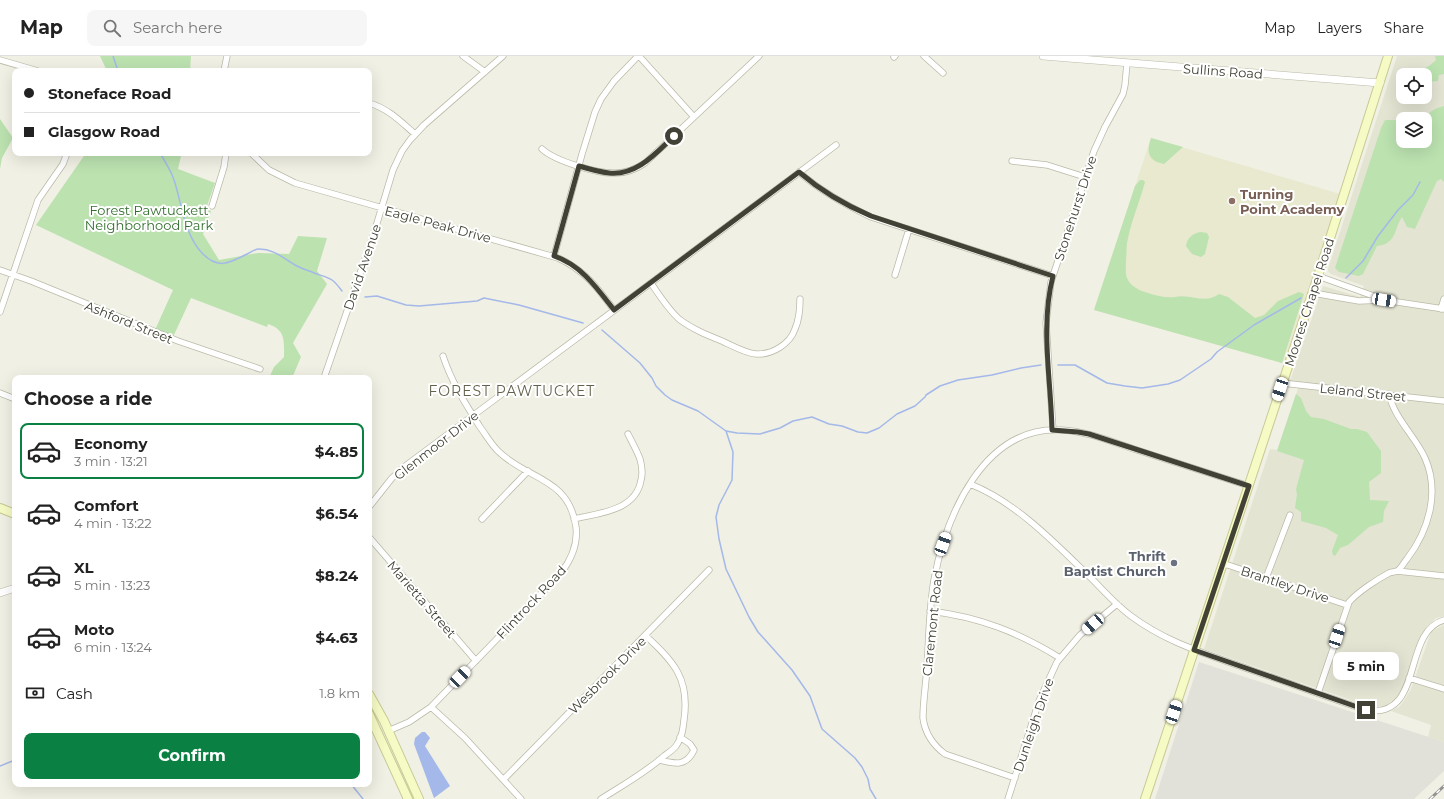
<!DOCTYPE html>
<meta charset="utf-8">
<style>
:root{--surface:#fff;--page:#f6f6f6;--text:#222;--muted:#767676;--line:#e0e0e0;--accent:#0b8043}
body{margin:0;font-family:Montserrat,sans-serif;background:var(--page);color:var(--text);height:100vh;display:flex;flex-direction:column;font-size:15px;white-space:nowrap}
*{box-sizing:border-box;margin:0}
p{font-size:13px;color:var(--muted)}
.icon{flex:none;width:22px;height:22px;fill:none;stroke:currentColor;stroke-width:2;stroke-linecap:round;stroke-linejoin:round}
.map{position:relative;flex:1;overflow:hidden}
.details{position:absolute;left:12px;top:319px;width:360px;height:412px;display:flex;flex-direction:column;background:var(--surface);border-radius:8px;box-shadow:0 4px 16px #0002}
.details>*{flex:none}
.hud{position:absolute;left:12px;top:12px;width:360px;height:88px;border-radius:8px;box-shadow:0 4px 16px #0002;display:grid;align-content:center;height:88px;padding:0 12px;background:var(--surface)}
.fabs{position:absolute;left:1396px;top:12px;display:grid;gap:8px}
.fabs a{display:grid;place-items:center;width:36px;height:36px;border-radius:8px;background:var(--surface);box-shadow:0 4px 16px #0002;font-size:20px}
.end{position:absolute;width:18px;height:18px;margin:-9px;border:5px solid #424135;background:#fff;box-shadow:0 0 0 2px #fff}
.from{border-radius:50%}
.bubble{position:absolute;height:28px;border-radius:8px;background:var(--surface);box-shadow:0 4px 16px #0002;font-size:13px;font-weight:700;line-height:28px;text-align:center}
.car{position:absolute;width:12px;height:24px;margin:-12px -6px;border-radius:5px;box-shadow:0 0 3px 1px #0007;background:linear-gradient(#fff 24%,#345 0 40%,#fff 0 76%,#345 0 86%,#fff 0)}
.hud b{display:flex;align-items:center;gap:14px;height:38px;font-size:15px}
.hud b+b{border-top:1px solid var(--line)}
.hud i{width:10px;height:10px;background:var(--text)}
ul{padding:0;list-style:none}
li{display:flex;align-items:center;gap:12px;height:56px;margin:0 8px 6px;padding:0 4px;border:2px solid transparent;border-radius:8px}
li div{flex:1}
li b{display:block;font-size:15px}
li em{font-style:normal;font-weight:700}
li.current{border-color:var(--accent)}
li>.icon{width:36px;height:36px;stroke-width:1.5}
h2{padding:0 12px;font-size:18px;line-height:48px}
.pay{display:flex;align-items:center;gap:10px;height:44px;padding:0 12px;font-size:15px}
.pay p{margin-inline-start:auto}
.action{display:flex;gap:8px;margin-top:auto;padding:8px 12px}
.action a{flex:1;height:46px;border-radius:8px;background:var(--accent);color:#fff;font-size:16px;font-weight:700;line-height:46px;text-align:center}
header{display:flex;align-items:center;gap:24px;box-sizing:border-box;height:56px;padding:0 20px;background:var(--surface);border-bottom:1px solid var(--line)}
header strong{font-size:19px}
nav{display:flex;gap:22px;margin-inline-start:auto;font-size:14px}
.search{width:280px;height:36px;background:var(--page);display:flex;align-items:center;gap:10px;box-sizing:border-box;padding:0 14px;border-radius:8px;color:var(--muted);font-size:15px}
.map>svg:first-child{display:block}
.residential{fill:#e4e4d3;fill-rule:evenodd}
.industrial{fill:#e2e1d9}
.education{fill:#e8e9cf}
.green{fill:#bce2b0}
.water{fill:#a4b8e9}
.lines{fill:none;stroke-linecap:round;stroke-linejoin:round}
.stream{stroke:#a4b8e9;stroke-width:1.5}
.minor-casing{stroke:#bbbaa8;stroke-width:7}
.tertiary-casing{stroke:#bbbaa8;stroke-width:8}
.secondary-casing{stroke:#c8ca95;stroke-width:10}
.minor{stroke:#fff;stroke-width:5.5}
.tertiary{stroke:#fff;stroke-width:7}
.secondary{stroke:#f6fac5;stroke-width:8}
.rail-casing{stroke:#939393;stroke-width:3}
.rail{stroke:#fff;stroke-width:1.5;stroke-dasharray:4.5;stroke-linecap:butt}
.route{stroke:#424135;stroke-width:5}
.education-dot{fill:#8d6e63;stroke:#fff;stroke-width:1.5}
.worship-dot{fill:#6b7280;stroke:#fff;stroke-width:1.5}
.labels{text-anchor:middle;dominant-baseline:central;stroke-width:4;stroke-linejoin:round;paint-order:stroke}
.street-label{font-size:13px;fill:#424135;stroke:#fff}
.education-label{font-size:13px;font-weight:bold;fill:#785e54;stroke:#fff;text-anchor:start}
.park-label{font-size:13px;fill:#326e2d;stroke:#fff}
.worship-label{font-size:13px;font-weight:bold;fill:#5b616d;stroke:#fff;text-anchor:end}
.neighbourhood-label{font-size:14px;letter-spacing:1px;fill:#64624d;stroke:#fff}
</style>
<header>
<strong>Map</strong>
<div class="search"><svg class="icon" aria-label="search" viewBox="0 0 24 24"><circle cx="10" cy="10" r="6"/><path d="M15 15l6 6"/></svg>Search here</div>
<nav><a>Map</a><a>Layers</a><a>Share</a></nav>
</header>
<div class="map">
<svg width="1444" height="743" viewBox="0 0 1444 743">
<rect width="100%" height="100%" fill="#f0f0e4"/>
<path class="residential" d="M1397,0H1444V560L1436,562L1426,572L1420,584L1406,625L1398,642L1385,650L1371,651L1204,593L1270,393L1277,394L1300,327L1290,325L1323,230L1360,241L1364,230L1331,218L1328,215V213ZM1403,19H1425V41H1403ZM1403,63H1425V85H1403Z
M1444,569V686L1428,681L1431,669L1391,655L1399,651L1403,646L1411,633L1429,582L1431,577L1436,573Z"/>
<path class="industrial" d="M1199,606L1444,686V715L1414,743H1155Z"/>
<path class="education" d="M1151,82L1340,138L1285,308L1094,254Z"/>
<path class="green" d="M100,0H191L190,15H107Z
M1435,0H1444V18L1439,19L1438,25L1425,26V19H1418V15L1429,10L1436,4Z
M1444,50V126L1441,123L1437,125L1415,173L1407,171L1402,161C1396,169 1396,182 1387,187C1385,189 1380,189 1377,190L1363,218L1359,220L1339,216L1335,212L1381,72L1385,64H1403V85H1425C1425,65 1422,56 1444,50Z
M0,63L13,82L2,102L0,113Z
M1151,82L1183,91L1164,108C1148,105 1146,96 1151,82Z
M86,97H187L181,100L178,113L215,127L206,153L211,155L203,178L219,204L258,197L289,198L298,180L327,182L317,215L327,228L293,287L301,301L292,322H269L274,311L284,301C284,285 286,274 268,268L267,271L191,242L173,281L155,274L173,234L36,169Z
M1140,124H1143L1145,126C1140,145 1132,163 1128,182C1126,189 1127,196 1126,203C1126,209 1125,216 1127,222C1130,230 1140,235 1148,237C1157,240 1166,242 1175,241C1191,237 1204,249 1219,238L1228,241L1255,262L1264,259L1278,245L1299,236L1304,238L1282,307L1094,254L1135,130Z
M1201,176L1207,177L1209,181L1205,198L1201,201L1192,198L1186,190C1187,182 1193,177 1201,176Z
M1296,338L1301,342L1306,355L1311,361L1324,363L1351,373H1357L1367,376L1381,395V417L1369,426L1370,444L1389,445L1384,455L1383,466L1369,471L1348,489L1340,492L1335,500L1333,499L1332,495L1338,479L1326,472L1301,465V456L1295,452L1297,438L1296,433L1304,404L1277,395Z"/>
<path class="water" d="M422,676H425L430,682L425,690L450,730L434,742L414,688L415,682Z"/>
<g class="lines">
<path class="stream" d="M113,0L118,15
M160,97C165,106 171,114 174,124C182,148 184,178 202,197C217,213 228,208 245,199C250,197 254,193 259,193C274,193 283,202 295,209C300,212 306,214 312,216C318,219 326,220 332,224C335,226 339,231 342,235
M1346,222L1363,205L1378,180L1398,154L1413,139L1420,126
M365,241L377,240L406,249L419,250L477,245L484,242L519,249L583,267
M602,274L640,307L652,322L656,330L665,339L672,344L698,355L726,375L737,377L760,378L780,372L793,365L812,361L829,368L842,370L858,376L867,377L879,372L897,358L915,350L925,341L926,339L940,330L958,324L992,319L1021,312L1041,309
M1058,309H1075L1107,327L1125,330L1142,332L1168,328L1180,324L1211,303L1217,296L1254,269L1301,242
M726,375L733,396L732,424L719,449L716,461L719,483L726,513L749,561L758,576L792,614L810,640L822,673L855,702L862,711L868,723L870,733L876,743
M0,710L15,704
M351,728L363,743"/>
<defs>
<path id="minor" d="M463,0L485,16
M639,0L694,61
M924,0L943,17
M894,1L895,0
M0,4L38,15
M224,15L227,0
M369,47C389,53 400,65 415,78
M542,93C555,105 598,118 616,117C627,117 636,113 645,107L759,0
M251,97L269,114L295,127L558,202C583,213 598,232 614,254
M1012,105L1047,109L1085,121
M799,116C820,135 846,149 871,161L1053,220
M212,150L224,111L226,97
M554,200L582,98L595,56L601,43L614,25L638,0
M0,214L31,225L178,285L260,313
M895,219L909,173
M1318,220L1382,243
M651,227C659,239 668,253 679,263C692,273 707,279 722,285C733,290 745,297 756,298C772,299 790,288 795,273C799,264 800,253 800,243
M1313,237L1359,245L1384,244L1444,253
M1441,253L1444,243
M0,256L38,144L63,108L67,97
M324,322L374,177L393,114L402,95L410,84L424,69L503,0
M1282,327L1444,345
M0,337L15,343
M1053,374L1046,267L1051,226L1094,95L1105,71L1123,38L1125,29L1127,7
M970,428C1016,446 1056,488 1091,522C1104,535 1116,549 1131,560C1169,588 1207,598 1251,614C1289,627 1327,641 1366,654C1425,664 1401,576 1444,564
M369,451L392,422L404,411L836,89
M482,463L528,415
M574,463C599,457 636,455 641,424C643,417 642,410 640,403C637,395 632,386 628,378
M369,481L476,605
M1222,509H1228L1347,549
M1397,515L1444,520
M1266,522L1290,459
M930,555C979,561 1018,576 1060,602
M1409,622L1444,633
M1318,637L1349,546C1358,536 1376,524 1389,517C1391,516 1395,516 1397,515C1401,513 1404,506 1407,503C1429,474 1440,436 1425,402C1415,380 1394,362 1389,338
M431,651L465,682L521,743
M388,675L409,666L431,651L561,517C571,504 578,488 576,471C569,421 527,424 498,395C491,388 486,379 480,371C465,347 452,327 443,300
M659,704C675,708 686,711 694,694L690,688L680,681
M1015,722L945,698C933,689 925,677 923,662C923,645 926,628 927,611C929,582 929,553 934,524C946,460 983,370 1061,374C1087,375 1112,386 1137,394C1174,406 1212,418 1249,430
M504,723L709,514
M601,743C623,729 645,717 664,700C668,697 673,694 676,690C682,682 683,673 684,664C690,623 674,606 646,580
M1008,743L1039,645L1057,606L1080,579L1117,548"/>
<path id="tertiary" d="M1043,0L1380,27
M0,537L15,532"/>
<path id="secondary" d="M0,452L15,458
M369,638L384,665L419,743
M369,658L408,743
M1145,743L1318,220L1388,0"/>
</defs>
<use href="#minor" class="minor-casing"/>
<use href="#tertiary" class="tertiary-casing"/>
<use href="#secondary" class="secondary-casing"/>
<use href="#minor" class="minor"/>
<use href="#tertiary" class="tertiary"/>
<use href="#secondary" class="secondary"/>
<defs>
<path id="rail" d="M1430,743L1444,730"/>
</defs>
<use href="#rail" class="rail-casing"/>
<use href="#rail" class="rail"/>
</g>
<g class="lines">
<path class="route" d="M674,80C656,97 637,120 609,117C599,116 589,113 579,110L554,200C581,209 597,232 614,254L799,116C820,134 845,149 871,160L1053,220C1040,271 1051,322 1052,374L1078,376L1089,378L1249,430L1194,594L1366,654"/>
</g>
<circle class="education-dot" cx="1232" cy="145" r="4"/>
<circle class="worship-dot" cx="1174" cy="507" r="4"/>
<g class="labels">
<g class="street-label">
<text transform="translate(1223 15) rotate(4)">Sullins Road</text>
<text transform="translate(1075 152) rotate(-72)">Stonehurst Drive</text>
<text transform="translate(438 168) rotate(15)">Eagle Peak Drive</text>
<text transform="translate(362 211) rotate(-71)">David Avenue</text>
<text transform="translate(1309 246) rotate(-72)">Moores Chapel Road</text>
<text transform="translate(129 266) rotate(22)">Ashford Street</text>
<text transform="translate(1363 336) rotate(6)">Leland Street</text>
<text transform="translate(436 389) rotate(-38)">Glenmoor Drive</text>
<text transform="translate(1285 528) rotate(18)">Brantley Drive</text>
<text transform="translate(422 543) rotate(49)">Marietta Street</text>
<text transform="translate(531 546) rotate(-47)">Flintrock Road</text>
<text transform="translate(932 567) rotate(-84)">Claremont Road</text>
<text transform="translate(607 619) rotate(-45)">Wesbrook Drive</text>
<text transform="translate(1033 669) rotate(-71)">Dunleigh Drive</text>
</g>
<g class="education-label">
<text x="1240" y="138">Turning<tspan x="1240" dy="15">Point Academy</tspan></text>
</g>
<g class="park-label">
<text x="149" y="154">Forest Pawtuckett<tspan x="149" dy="15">Neighborhood Park</tspan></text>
</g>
<g class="worship-label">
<text x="1166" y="500">Thrift<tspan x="1166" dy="15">Baptist Church</tspan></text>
</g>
<g class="neighbourhood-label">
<text x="512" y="335">FOREST PAWTUCKET</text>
</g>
</g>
</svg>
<div class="fabs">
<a><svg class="icon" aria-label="locate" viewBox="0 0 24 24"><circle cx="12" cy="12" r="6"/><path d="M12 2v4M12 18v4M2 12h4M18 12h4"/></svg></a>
<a><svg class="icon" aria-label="layers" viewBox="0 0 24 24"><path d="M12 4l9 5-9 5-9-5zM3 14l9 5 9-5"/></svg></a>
</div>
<i class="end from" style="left:674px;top:80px"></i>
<i class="end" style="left:1366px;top:654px"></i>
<div class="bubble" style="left:1333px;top:596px;width:66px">5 min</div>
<i class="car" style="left:1384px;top:244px;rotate:99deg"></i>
<i class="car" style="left:1280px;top:333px;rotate:198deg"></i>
<i class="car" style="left:943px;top:488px;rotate:20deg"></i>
<i class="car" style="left:1093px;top:568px;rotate:229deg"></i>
<i class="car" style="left:1337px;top:580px;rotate:18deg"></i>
<i class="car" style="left:460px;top:621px;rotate:44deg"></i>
<i class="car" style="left:1174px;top:656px;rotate:18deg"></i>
<div class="hud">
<b><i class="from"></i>Stoneface Road</b>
<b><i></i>Glasgow Road</b>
</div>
<section class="details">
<h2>Choose a ride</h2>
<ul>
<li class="current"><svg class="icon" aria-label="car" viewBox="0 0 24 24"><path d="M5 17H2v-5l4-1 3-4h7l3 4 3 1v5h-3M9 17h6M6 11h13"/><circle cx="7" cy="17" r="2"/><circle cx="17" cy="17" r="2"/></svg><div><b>Economy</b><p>3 min · 13:21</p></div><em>$4.85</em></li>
<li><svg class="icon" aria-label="car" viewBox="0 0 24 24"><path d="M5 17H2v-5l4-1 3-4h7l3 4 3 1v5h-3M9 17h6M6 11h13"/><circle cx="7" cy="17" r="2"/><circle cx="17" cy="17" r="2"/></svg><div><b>Comfort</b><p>4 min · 13:22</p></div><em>$6.54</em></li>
<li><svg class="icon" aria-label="car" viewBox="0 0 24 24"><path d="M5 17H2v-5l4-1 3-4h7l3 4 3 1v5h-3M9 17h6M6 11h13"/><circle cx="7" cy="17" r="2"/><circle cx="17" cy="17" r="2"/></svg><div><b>XL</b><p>5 min · 13:23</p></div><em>$8.24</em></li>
<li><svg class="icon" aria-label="car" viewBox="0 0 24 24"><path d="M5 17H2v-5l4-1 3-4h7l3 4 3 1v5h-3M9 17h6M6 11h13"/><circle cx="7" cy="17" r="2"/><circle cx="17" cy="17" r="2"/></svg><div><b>Moto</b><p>6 min · 13:24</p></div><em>$4.63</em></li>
</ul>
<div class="pay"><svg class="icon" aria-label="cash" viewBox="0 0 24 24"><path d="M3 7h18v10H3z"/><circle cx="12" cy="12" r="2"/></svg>Cash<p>1.8 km</p></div>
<div class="action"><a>Confirm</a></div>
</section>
</div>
